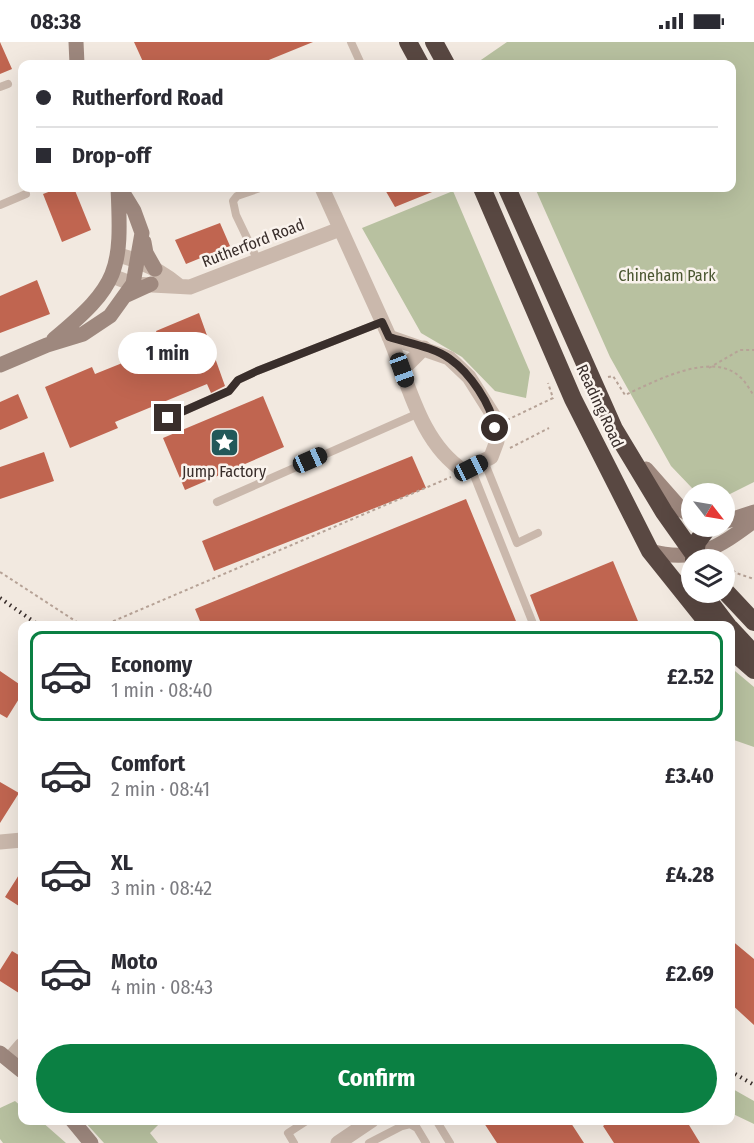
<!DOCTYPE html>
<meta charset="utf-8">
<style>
:root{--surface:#fff;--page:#f2f2f3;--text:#2b2b33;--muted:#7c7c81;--line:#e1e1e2;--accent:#0b8043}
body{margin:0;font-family:"Fira Sans Condensed",sans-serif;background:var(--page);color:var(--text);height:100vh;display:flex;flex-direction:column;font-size:22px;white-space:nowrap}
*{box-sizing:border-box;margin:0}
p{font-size:20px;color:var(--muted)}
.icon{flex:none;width:33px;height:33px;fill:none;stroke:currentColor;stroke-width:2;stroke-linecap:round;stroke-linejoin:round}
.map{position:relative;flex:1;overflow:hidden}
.details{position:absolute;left:18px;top:579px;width:717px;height:504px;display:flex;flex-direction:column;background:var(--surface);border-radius:12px;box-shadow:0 6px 24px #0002}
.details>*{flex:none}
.hud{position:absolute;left:18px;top:18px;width:718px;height:132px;border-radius:12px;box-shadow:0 6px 24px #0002;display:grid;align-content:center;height:132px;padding:0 18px;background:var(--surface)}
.needle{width:39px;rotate:121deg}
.controls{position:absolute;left:681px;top:441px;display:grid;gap:12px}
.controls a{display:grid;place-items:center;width:54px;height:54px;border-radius:50%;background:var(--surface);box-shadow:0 6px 24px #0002;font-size:30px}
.end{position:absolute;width:27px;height:27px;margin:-14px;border:8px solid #392e2b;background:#fff;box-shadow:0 0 0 3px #fff}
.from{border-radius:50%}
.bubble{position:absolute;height:42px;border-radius:21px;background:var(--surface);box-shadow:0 6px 24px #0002;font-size:20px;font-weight:700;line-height:42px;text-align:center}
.car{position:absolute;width:18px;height:36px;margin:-18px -9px;border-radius:8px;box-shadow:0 0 4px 2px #0007;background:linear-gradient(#222 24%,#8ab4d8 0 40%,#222 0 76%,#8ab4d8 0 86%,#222 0)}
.hud b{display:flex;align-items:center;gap:21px;height:57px;font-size:22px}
.hud b+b{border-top:2px solid var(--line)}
.hud i{width:15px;height:15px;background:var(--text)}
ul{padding:10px 0 0;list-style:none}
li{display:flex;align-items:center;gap:18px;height:90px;margin:0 12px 9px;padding:0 6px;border:3px solid transparent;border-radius:12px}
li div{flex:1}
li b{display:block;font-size:22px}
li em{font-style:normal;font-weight:700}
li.on{border-color:var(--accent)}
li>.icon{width:54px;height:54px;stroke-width:1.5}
.primary-button{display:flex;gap:12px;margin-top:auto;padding:12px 18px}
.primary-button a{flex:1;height:69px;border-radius:36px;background:var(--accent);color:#fff;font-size:24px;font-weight:700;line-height:69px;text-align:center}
.status{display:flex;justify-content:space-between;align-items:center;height:42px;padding:0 30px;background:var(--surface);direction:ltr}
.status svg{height:16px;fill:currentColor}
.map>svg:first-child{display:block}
.green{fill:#b8c1a0}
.building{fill:#c06550}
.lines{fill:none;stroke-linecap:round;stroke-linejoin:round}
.path{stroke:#b6a296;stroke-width:2;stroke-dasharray:3 3;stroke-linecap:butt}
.lane{stroke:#cab8ac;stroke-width:8}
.street{stroke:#cab8ac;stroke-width:15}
.secondary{stroke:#9e887e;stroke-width:15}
.highway{stroke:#594842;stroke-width:18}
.rail{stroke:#392e2b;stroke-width:4;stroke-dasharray:1.5 4.5;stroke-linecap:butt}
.route{stroke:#392e2b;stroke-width:8}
.labels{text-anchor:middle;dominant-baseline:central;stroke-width:5;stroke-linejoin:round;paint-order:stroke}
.street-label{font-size:16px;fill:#392e2b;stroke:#faf3ed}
.park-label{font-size:16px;fill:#4a5630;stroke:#faf3ed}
.poi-label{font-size:16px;fill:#392e2b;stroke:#faf3ed}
</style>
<div class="status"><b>08:38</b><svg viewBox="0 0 49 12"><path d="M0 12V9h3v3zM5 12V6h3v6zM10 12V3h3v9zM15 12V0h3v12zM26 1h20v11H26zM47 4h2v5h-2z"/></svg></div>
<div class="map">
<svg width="754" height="1101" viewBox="0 0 754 1101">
<rect width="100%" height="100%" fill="#f2e9e0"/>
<path class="green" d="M507,0H754V440L726,454L724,452L692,446L671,424L610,315L535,146H732V22H480L478,20Z
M453,149L530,330L526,356L495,349L462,315L421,291L362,186Z
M735,629L754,645V705L731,697V631Z
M731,1046L754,1059V1082L731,1071Z
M15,1059L22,1065V1078L41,1079L66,1101H3L0,1097V1066Z
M84,1079H162L150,1091L158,1101H104Z"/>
<path class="building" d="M0,0L12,27L0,32Z
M134,0H313L259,22H144Z
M59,146H74L91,188L62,200L43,152Z
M384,146H442L395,165Z
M220,181L230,204L186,222L175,198Z
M37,238L50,272L0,291V254Z
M199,271L225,344L211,351L207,342L115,380L118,386L70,406L45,345L92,325L95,332L162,305L156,289Z
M18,352L28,376L0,388V360Z
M263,354L284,405L185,448L163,396Z
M44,410L54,439L0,457V425Z
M412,414L426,446L214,529L202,499Z
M466,457L518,584H202L195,567Z
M613,519L640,584H542L530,553Z
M0,629L22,644V652L7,676L0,672Z
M0,740L19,751L0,781Z
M22,828V866L5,855Z
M730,897L754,917V983L730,961Z
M12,909L22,915V953L0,939V928Z
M482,1078H569L584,1101H497Z
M611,1078H686L700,1101H614L603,1084Z"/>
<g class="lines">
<path class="path" d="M709,326L740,308H754
M608,335L613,334L625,353C654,340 712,308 740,335C746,340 750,348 754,354
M507,378L553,356L548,341
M510,406L549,386
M724,520L736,531L754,537
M0,530L83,584
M102,584L451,435"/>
<path class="lane" d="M351,0L361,22
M0,45L8,42
M0,163L26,152
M258,219L236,173L233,159L237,154L260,146
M168,376L229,349L238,338L257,329L382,280
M484,419L517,501L538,491
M471,426L534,584
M217,460L419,371
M436,1078L450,1101
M294,1101L288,1091L308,1078
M369,1101L402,1084L410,1082L417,1086L426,1101"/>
<path class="street" d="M322,146C344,194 366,243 388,292C408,338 419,400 464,429L491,415L497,399L493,373L469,335L449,316L389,295
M119,213C141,219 160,228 178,243
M112,234L133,242L190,245L340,187
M402,328L424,306
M0,800L22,798
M9,1018L22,1003
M338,1101L372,1078"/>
<path class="secondary" d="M76,0L77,22
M144,200L146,211L155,227
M127,253L151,242
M54,297C119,243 122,229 118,146
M0,323L47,303L83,292L110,274L133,242L142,191L134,169L120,146
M646,427L683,469L692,474
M724,480L754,470
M650,509C695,522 719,505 754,479
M0,1011L22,1029
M72,1078L91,1101"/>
<path class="highway" d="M408,0L420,22
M434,0L446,22
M482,146L573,357L650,509L710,584
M507,146L614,387L664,470L698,518
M694,518L697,500L709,484
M724,548L754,580
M702,550L728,584
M730,586L754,612
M730,607L754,628"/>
<path class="rail" d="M0,556L40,584
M730,1029L754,1043"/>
</g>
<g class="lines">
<path class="route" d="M168,376L229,349L238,338L257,329L382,280L389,295C408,301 434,305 450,317C470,331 491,362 495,386"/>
</g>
<defs>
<symbol id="sight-square" viewBox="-11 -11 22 22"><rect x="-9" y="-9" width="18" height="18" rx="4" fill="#225859" stroke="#faf3ed"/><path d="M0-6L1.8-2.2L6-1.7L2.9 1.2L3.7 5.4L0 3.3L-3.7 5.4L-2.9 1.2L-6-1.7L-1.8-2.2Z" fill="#fff"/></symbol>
</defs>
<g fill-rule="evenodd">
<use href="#sight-square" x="208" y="384" width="33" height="33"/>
</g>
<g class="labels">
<g class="street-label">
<text transform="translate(253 201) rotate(-21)">Rutherford Road</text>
<text transform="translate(600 364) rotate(65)">Reading Road</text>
</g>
<g class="park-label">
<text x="667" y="233">Chineham Park</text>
</g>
<g class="poi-label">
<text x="224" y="429">Jump Factory</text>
</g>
</g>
</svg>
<div class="controls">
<a><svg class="needle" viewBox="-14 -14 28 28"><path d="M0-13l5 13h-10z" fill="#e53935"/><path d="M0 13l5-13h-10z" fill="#7c7c81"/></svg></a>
<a><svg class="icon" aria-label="layers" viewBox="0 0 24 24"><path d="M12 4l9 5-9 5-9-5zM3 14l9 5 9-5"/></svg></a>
</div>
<i class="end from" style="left:495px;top:386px"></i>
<i class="end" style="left:168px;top:376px"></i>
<div class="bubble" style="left:118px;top:290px;width:99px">1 min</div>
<i class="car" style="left:402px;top:328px;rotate:160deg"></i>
<i class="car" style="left:310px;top:418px;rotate:66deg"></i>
<i class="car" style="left:471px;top:426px;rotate:63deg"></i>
<div class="hud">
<b><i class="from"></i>Rutherford Road</b>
<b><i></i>Drop-off</b>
</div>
<section class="details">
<ul>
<li class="on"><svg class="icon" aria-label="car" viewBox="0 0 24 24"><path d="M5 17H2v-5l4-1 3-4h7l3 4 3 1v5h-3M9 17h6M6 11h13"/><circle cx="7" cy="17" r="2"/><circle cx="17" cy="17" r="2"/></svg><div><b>Economy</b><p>1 min · 08:40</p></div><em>£2.52</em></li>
<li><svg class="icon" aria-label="car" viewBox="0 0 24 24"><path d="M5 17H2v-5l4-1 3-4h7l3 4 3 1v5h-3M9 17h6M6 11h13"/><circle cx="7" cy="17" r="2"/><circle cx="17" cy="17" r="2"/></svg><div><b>Comfort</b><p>2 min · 08:41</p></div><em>£3.40</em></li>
<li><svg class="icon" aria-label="car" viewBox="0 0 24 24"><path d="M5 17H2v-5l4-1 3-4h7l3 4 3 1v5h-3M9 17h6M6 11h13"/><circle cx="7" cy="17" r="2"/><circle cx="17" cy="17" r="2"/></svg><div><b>XL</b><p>3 min · 08:42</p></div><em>£4.28</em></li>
<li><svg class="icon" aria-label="car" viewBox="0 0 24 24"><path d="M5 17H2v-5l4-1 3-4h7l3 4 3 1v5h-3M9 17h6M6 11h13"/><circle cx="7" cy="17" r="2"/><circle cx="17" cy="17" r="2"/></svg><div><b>Moto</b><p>4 min · 08:43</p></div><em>£2.69</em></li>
</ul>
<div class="primary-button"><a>Confirm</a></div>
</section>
</div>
